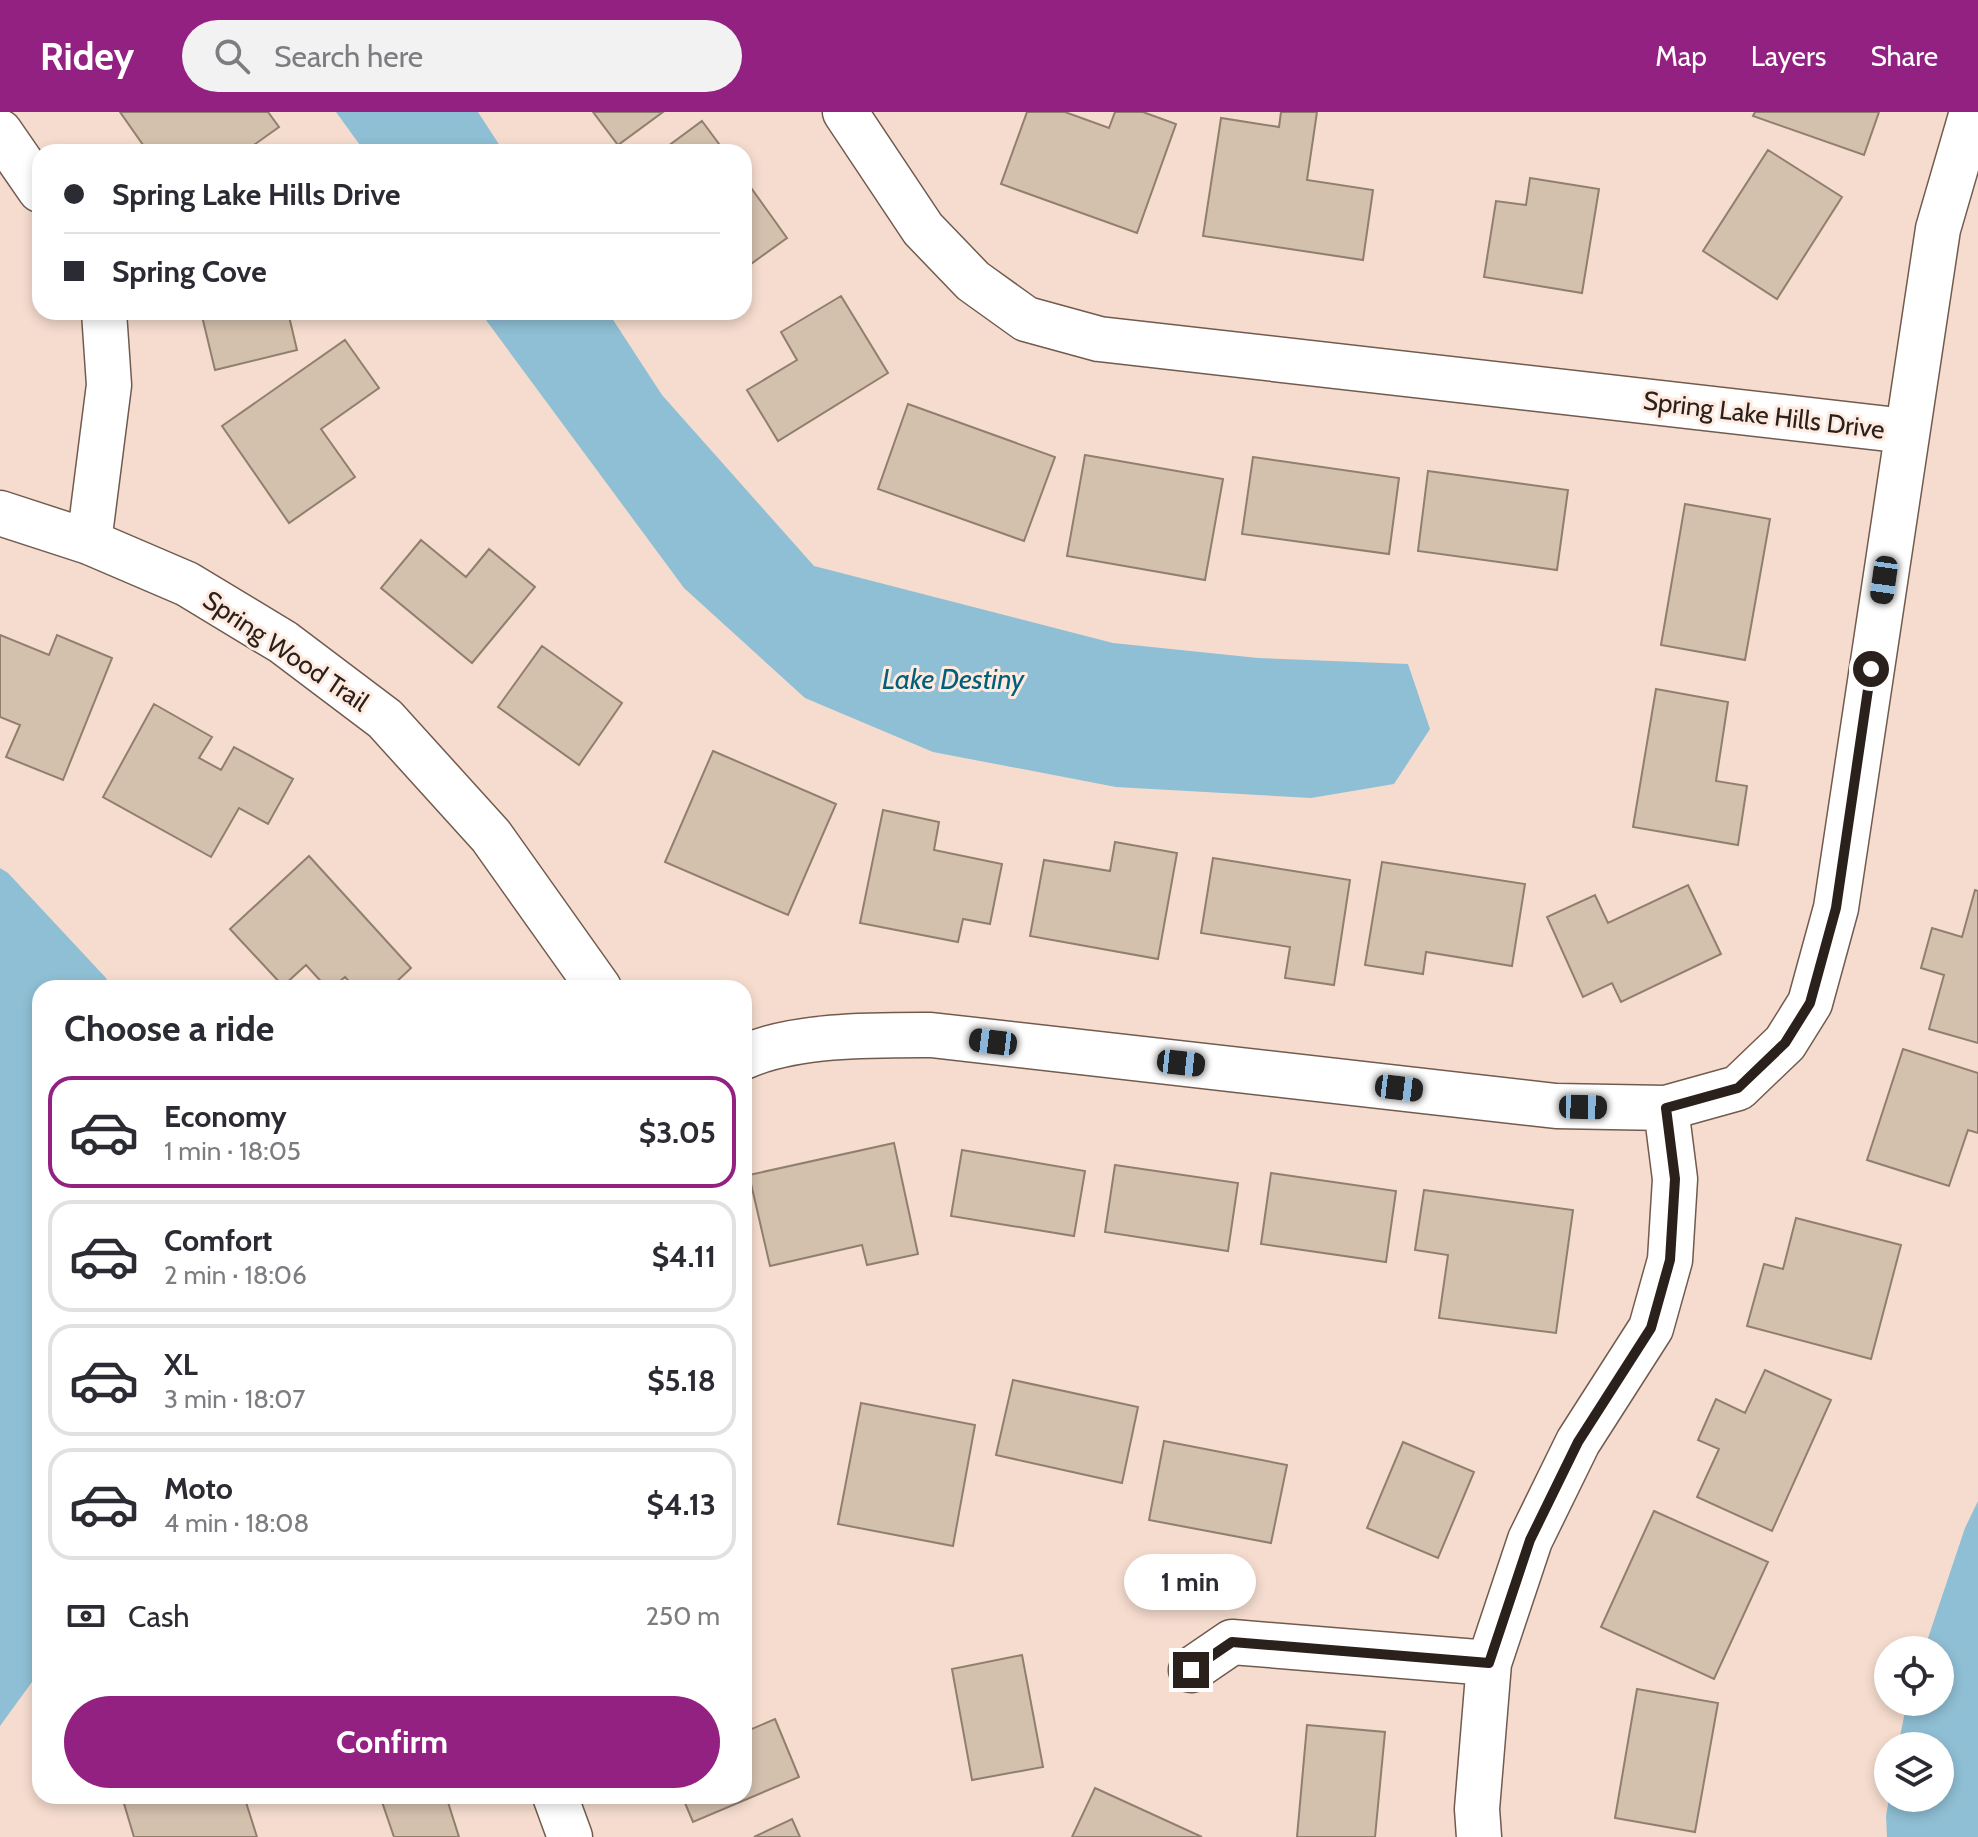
<!DOCTYPE html>
<meta charset="utf-8">
<style>
:root{--surface:#fff;--page:#f2f2f3;--text:#2b2b33;--muted:#7c7c81;--line:#e1e1e2;--accent:#922181}
body{margin:0;font-family:Cabin,sans-serif;background:var(--page);color:var(--text);height:100vh;display:flex;flex-direction:column;font-size:30px;white-space:nowrap}
*{box-sizing:border-box;margin:0}
p{font-size:26px;color:var(--muted)}
.icon{flex:none;width:44px;height:44px;fill:none;stroke:currentColor;stroke-width:2;stroke-linecap:round;stroke-linejoin:round}
.map{position:relative;flex:1;overflow:hidden}
.sheet{position:absolute;left:32px;top:868px;width:720px;height:824px;display:flex;flex-direction:column;background:var(--surface);border-radius:24px;box-shadow:0 4px 12px #0003}
.sheet>*{flex:none}
.hud{position:absolute;left:32px;top:32px;width:720px;height:176px;border-radius:24px;box-shadow:0 4px 12px #0003;display:grid;align-content:center;height:176px;padding:0 32px;background:var(--surface)}
.fabs{position:absolute;left:1874px;top:1524px;display:grid;gap:16px}
.fabs a{display:grid;place-items:center;width:80px;height:80px;border-radius:50%;background:var(--surface);box-shadow:0 4px 12px #0003;font-size:40px}
.end{position:absolute;width:36px;height:36px;margin:-18px;border:10px solid #2a211c;background:#fff;box-shadow:0 0 0 4px #fff}
.from{border-radius:50%}
.bubble{position:absolute;height:56px;border-radius:28px;background:var(--surface);box-shadow:0 4px 12px #0003;font-size:26px;font-weight:700;line-height:56px;text-align:center}
.car{position:absolute;width:24px;height:48px;margin:-24px -12px;border-radius:10px;box-shadow:0 0 6px 2px #0007;background:linear-gradient(#222 24%,#8ab4d8 0 40%,#222 0 76%,#8ab4d8 0 86%,#222 0)}
.hud b{display:flex;align-items:center;gap:28px;height:76px;font-size:30px}
.hud b+b{border-top:2px solid var(--line)}
.hud i{width:20px;height:20px;background:var(--text)}
ul{padding:0;list-style:none}
li{display:flex;align-items:center;gap:24px;height:112px;margin:0 16px 12px;padding:0 16px;border:4px solid var(--line);border-radius:24px}
li div{flex:1}
li b{display:block;font-size:30px}
li em{font-style:normal;font-weight:700}
li.current{border-color:var(--accent)}
li>.icon{width:72px;height:72px;stroke-width:1.5}
h2{padding:0 32px;font-size:36px;line-height:96px}
.pay{display:flex;align-items:center;gap:20px;height:88px;padding:0 32px;font-size:30px}
.pay p{margin-inline-start:auto}
.button{display:flex;gap:16px;margin-top:auto;padding:16px 32px}
.button a{flex:1;height:92px;border-radius:48px;background:var(--accent);color:#fff;font-size:32px;font-weight:700;line-height:92px;text-align:center}
header{display:flex;align-items:center;gap:48px;box-sizing:border-box;height:112px;padding:0 40px;background:var(--accent);color:#fff}
header strong{font-size:38px}
nav{display:flex;gap:44px;margin-inline-start:auto;font-size:28px}
.search{width:560px;height:72px;background:var(--page);display:flex;align-items:center;gap:20px;box-sizing:border-box;padding:0 28px;border-radius:44px;color:var(--muted);font-size:30px}
.map>svg:first-child{display:block}
.water{fill:#8fbfd4}
.building{fill:#d3c0ad;stroke:#917f6d;stroke-width:2}
.lines{fill:none;stroke-linecap:round;stroke-linejoin:round}
.minor-casing{stroke:#715b4f;stroke-width:47}
.minor{stroke:#fff;stroke-width:44}
.route{stroke:#2a211c;stroke-width:10}
.labels{text-anchor:middle;dominant-baseline:central;stroke-width:6;stroke-linejoin:round;paint-order:stroke}
.street-label{font-size:26px;fill:#2a211c;stroke:#ffeadf}
.water-label{font-size:28px;font-style:italic;fill:#00607c;stroke:#ffeadf}
</style>
<header>
<strong>Ridey</strong>
<div class="search"><svg class="icon" aria-label="search" viewBox="0 0 24 24"><circle cx="10" cy="10" r="6"/><path d="M15 15l6 6"/></svg>Search here</div>
<nav><a>Map</a><a>Layers</a><a>Share</a></nav>
</header>
<div class="map">
<svg width="1978" height="1725" viewBox="0 0 1978 1725">
<rect width="100%" height="100%" fill="#f5dcce"/>
<path class="water" d="M336,0H478L504,40H365Z
M480,200H608L662,283L814,454L1113,531L1258,546L1408,552L1430,617L1394,672L1311,686L1116,675L933,640L805,586L684,476Z
M0,756L8,761L106,866L111,876H40V1559L0,1614Z
M1978,1389V1725H1887L1886,1704L1889,1686H1940V1634H1898L1907,1590H1940V1538H1924L1965,1416Z"/>
<path class="building" d="M120,0H268L279,15L244,40H148Z
M593,0H663L618,33Z
M1027,0H1065L1109,16L1115,0H1143L1176,12L1137,121L1001,72Z
M1281,0H1317L1307,68L1373,78L1363,148L1203,124L1221,6L1279,15Z
M1755,0H1879L1864,43L1753,4Z
M702,9L725,40H660Z
M1768,38L1842,85L1777,187L1703,139Z
M744,66L787,126L744,157Z
M1530,66L1599,77L1582,181L1484,165L1496,89L1526,93Z
M841,184L888,261L778,329L747,278L797,248L781,220Z
M201,200H288L297,238L215,258Z
M345,228L379,276L321,317L355,365L289,411L222,314Z
M908,292L1055,345L1024,429L878,377Z
M1085,343L1223,367L1205,468L1067,444Z
M1253,345L1399,366L1389,442L1242,422Z
M1428,359L1568,378L1557,458L1418,439Z
M1685,392L1770,407L1745,548L1661,533Z
M421,428L466,465L489,437L535,475L472,551L381,476Z
M0,523L49,543L57,523L112,546L63,668L6,645L20,613L0,605Z
M542,534L622,591L579,653L498,595Z
M1656,577L1728,590L1716,669L1747,674L1738,733L1633,715Z
M154,592L212,625L199,646L221,658L234,635L293,667L268,712L239,696L211,745L103,685Z
M713,639L836,692L788,803L665,750Z
M883,698L939,710L934,738L1002,752L990,812L963,807L958,830L860,811Z
M1115,730L1177,741L1158,847L1030,824L1044,748L1110,759Z
M309,744L411,856L390,876H355L345,865L332,876H327L306,853L283,874L230,817Z
M1213,746L1350,768L1334,873L1285,866L1290,835L1201,821Z
M1382,750L1525,772L1512,854L1426,840L1423,862L1365,853Z
M1688,773L1721,842L1621,890L1612,871L1583,885L1547,805L1595,783L1608,811Z
M1975,778L1978,779V931L1929,917L1944,863L1921,856L1932,816L1962,825Z
M1903,937L1978,961V1021L1968,1018L1949,1074L1867,1048Z
M894,1031L918,1142L867,1153L862,1133L770,1154L749,1063Z
M962,1038L1085,1059L1074,1124L951,1104Z
M1115,1053L1238,1071L1228,1139L1105,1120Z
M1271,1061L1396,1079L1386,1150L1261,1132Z
M1424,1078L1573,1098L1556,1221L1439,1206L1448,1143L1415,1138Z
M1796,1106L1901,1133L1871,1247L1747,1214L1764,1152L1783,1157Z
M1765,1258L1831,1288L1772,1419L1697,1385L1719,1337L1698,1328L1716,1287L1745,1301Z
M1013,1268L1138,1295L1122,1371L996,1343Z
M861,1291L975,1313L953,1434L838,1412Z
M1164,1329L1287,1353L1271,1431L1149,1408Z
M1403,1330L1474,1360L1438,1446L1367,1416Z
M1654,1399L1768,1450L1714,1567L1601,1515Z
M1022,1543L1043,1655L972,1668L952,1557Z
M1637,1577L1718,1591L1695,1720L1615,1706Z
M775,1607L799,1665L693,1710L682,1684H744V1617L745,1620Z
M1307,1613L1385,1620L1375,1725H1297Z
M1095,1676L1202,1725H1072Z
M127,1684H244L257,1725H134L122,1685Z
M380,1684H446L459,1725H394Z
M792,1707L800,1725H754Z"/>
<g class="lines">
<defs>
<path id="minor" d="M845,0L923,117L973,169L1026,207L1099,227L1906,319
M0,20L40,78
M0,401L89,430L187,472L283,530L385,607L491,724L599,876
M89,430L109,273L104,200
M744,945C796,922 874,923 931,923L1556,994L1666,996L1738,976L1785,931L1810,891L1836,796L1938,117L1972,0
M1191,1558L1232,1530L1489,1551
M555,1684L570,1725
M1479,1725L1477,1697L1489,1551L1530,1428L1578,1330L1651,1216L1670,1148L1675,1067L1666,996"/>
</defs>
<use href="#minor" class="minor-casing"/>
<use href="#minor" class="minor"/>
</g>
<g class="lines">
<path class="route" d="M1191,1558L1232,1530L1489,1551L1530,1428L1578,1330L1651,1216L1670,1148L1675,1067L1666,996L1738,976L1785,931L1810,891L1836,796L1871,557"/>
</g>
<g class="labels">
<g class="street-label">
<text transform="translate(1764 303) rotate(7)">Spring Lake Hills Drive</text>
<text transform="translate(286 539) rotate(34)">Spring Wood Trail</text>
</g>
<g class="water-label">
<text x="953" y="567">Lake Destiny</text>
</g>
</g>
</svg>
<div class="fabs">
<a><svg class="icon" aria-label="locate" viewBox="0 0 24 24"><circle cx="12" cy="12" r="6"/><path d="M12 2v4M12 18v4M2 12h4M18 12h4"/></svg></a>
<a><svg class="icon" aria-label="layers" viewBox="0 0 24 24"><path d="M12 4l9 5-9 5-9-5zM3 14l9 5 9-5"/></svg></a>
</div>
<i class="end from" style="left:1871px;top:557px"></i>
<i class="end" style="left:1191px;top:1558px"></i>
<div class="bubble" style="left:1124px;top:1442px;width:132px">1 min</div>
<i class="car" style="left:1884px;top:468px;rotate:188deg"></i>
<i class="car" style="left:993px;top:930px;rotate:277deg"></i>
<i class="car" style="left:1181px;top:951px;rotate:96deg"></i>
<i class="car" style="left:1399px;top:976px;rotate:97deg"></i>
<i class="car" style="left:1583px;top:995px;rotate:91deg"></i>
<div class="hud">
<b><i class="from"></i>Spring Lake Hills Drive</b>
<b><i></i>Spring Cove</b>
</div>
<section class="sheet">
<h2>Choose a ride</h2>
<ul>
<li class="current"><svg class="icon" aria-label="car" viewBox="0 0 24 24"><path d="M5 17H2v-5l4-1 3-4h7l3 4 3 1v5h-3M9 17h6M6 11h13"/><circle cx="7" cy="17" r="2"/><circle cx="17" cy="17" r="2"/></svg><div><b>Economy</b><p>1 min · 18:05</p></div><em>$3.05</em></li>
<li><svg class="icon" aria-label="car" viewBox="0 0 24 24"><path d="M5 17H2v-5l4-1 3-4h7l3 4 3 1v5h-3M9 17h6M6 11h13"/><circle cx="7" cy="17" r="2"/><circle cx="17" cy="17" r="2"/></svg><div><b>Comfort</b><p>2 min · 18:06</p></div><em>$4.11</em></li>
<li><svg class="icon" aria-label="car" viewBox="0 0 24 24"><path d="M5 17H2v-5l4-1 3-4h7l3 4 3 1v5h-3M9 17h6M6 11h13"/><circle cx="7" cy="17" r="2"/><circle cx="17" cy="17" r="2"/></svg><div><b>XL</b><p>3 min · 18:07</p></div><em>$5.18</em></li>
<li><svg class="icon" aria-label="car" viewBox="0 0 24 24"><path d="M5 17H2v-5l4-1 3-4h7l3 4 3 1v5h-3M9 17h6M6 11h13"/><circle cx="7" cy="17" r="2"/><circle cx="17" cy="17" r="2"/></svg><div><b>Moto</b><p>4 min · 18:08</p></div><em>$4.13</em></li>
</ul>
<div class="pay"><svg class="icon" aria-label="cash" viewBox="0 0 24 24"><path d="M3 7h18v10H3z"/><circle cx="12" cy="12" r="2"/></svg>Cash<p>250 m</p></div>
<div class="button"><a>Confirm</a></div>
</section>
</div>
